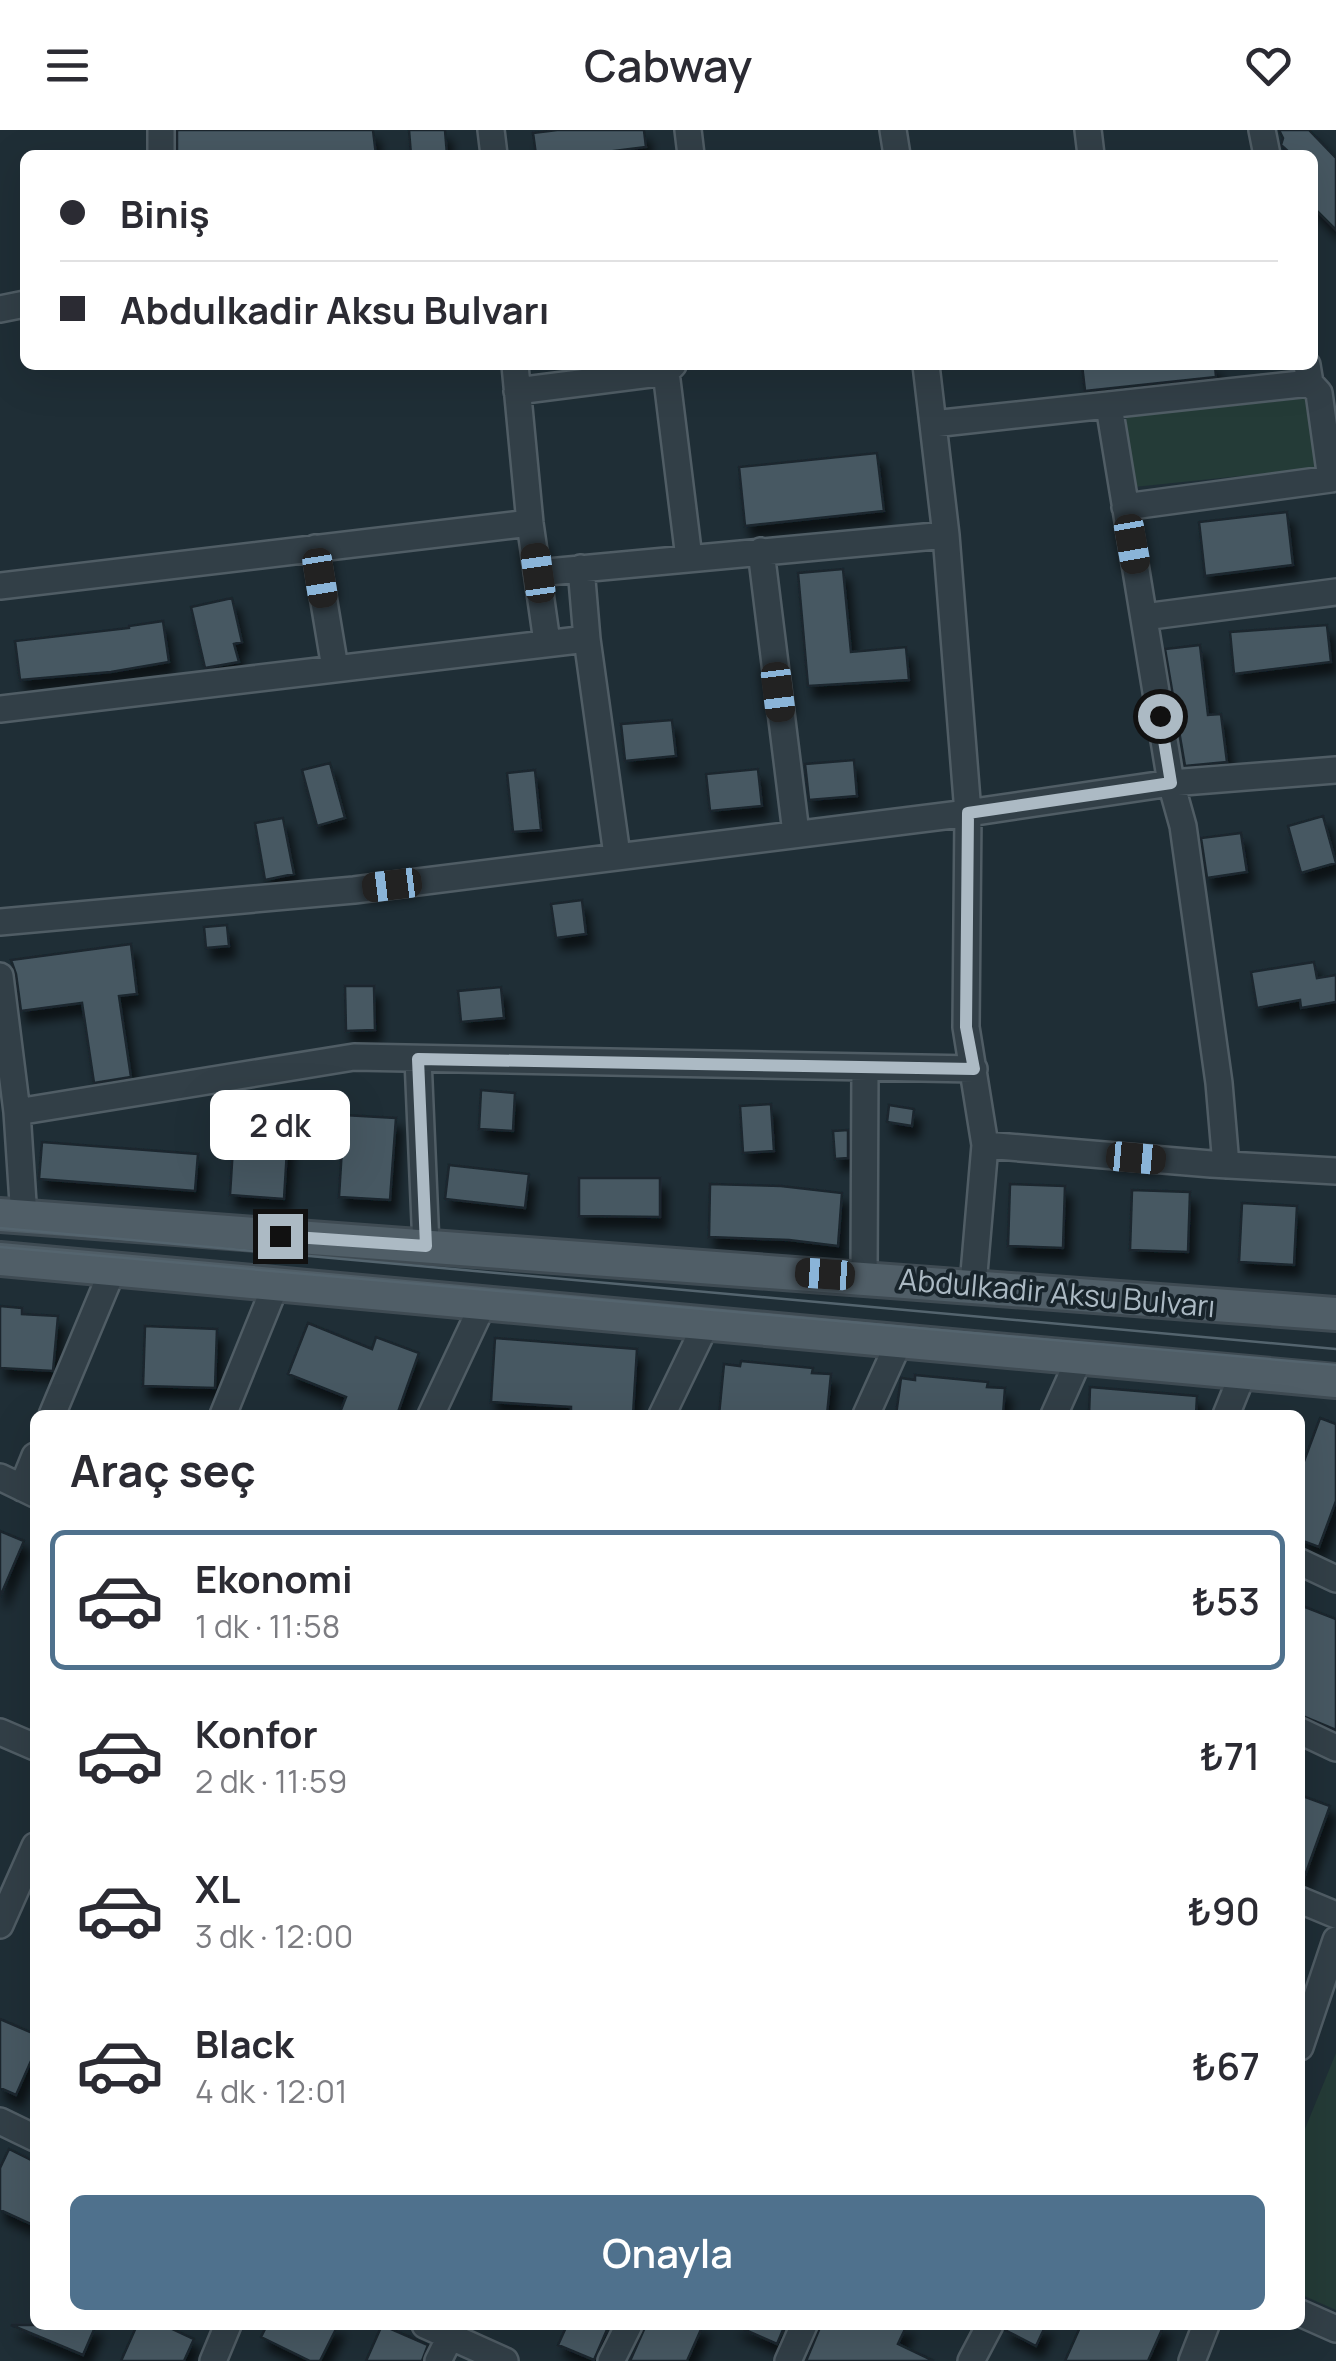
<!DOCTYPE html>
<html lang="tr">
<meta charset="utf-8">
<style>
:root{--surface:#fff;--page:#f2f2f3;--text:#2b2b33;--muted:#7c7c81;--line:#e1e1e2;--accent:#4f718d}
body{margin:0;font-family:Manrope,sans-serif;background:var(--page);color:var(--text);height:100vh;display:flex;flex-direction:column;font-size:38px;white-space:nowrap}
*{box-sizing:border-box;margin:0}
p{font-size:32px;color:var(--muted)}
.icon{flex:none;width:55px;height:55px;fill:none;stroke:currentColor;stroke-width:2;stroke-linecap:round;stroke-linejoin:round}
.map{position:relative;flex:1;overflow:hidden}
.details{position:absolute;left:30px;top:1280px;width:1275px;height:920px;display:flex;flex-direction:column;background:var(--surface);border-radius:15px;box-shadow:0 10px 40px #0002}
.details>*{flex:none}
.top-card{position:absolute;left:20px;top:20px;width:1298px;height:220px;border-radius:15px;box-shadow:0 10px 40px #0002;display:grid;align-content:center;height:220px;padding:0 40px;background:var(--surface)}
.end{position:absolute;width:45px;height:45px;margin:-22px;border:12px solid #acbac4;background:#111;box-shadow:0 0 0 5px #111}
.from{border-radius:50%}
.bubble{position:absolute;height:70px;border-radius:15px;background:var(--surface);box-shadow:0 10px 40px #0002;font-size:32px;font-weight:600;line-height:70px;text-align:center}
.car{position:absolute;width:30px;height:60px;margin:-30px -15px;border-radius:12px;box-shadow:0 0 8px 2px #0007;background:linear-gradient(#222 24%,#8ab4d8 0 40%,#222 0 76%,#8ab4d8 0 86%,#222 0)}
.top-card b{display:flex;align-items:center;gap:35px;height:95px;font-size:38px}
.top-card b+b{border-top:2px solid var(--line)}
.top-card i{width:25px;height:25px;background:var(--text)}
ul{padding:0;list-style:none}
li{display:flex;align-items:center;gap:30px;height:140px;margin:0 20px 15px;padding:0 20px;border:5px solid transparent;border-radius:15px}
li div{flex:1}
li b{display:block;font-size:38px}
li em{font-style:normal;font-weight:600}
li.current{border-color:var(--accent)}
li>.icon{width:90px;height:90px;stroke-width:1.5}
h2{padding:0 40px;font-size:45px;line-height:120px}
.primary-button{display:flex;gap:20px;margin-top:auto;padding:20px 40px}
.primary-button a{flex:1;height:115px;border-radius:15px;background:var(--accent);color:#fff;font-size:40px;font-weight:600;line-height:115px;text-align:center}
header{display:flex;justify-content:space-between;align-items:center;height:130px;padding:0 40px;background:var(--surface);font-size:45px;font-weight:600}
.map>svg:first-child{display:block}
.green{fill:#243b37}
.building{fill:#465862;stroke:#1a262d;stroke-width:2.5;filter:url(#shadow)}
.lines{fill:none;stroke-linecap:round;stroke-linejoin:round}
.minor-casing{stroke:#505d65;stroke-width:30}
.major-casing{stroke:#3f4b53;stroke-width:38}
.minor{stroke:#323f47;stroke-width:25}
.major{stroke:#505e67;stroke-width:32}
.tram{stroke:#54646e;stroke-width:2.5}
.route{stroke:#acbac4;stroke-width:12}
.labels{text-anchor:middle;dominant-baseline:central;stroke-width:8;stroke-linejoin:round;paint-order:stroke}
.street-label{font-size:30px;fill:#acbac4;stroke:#18242b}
</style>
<header><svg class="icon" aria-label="menu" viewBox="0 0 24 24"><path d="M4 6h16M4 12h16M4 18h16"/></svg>Cabway<svg class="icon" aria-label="heart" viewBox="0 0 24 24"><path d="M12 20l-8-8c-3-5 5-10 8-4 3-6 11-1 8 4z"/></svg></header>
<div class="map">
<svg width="1336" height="2231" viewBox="0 0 1336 2231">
<defs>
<filter id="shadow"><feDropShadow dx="6" dy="11" stdDeviation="5" flood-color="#0009"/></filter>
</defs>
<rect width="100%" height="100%" fill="#1f2e36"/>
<path class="green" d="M1309,268L1317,338L1134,357L1126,287Z
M1336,1923V2180L1300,2164V2011Z"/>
<path class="building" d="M177,0H373L376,25H177Z
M409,0H445L447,25H411Z
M557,0H644L646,17L582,25H536L533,3Z
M1279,0H1309L1336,28V100L1312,76V25H1292L1281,15L1283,8Z
M1082,235H1215L1216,247L1085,261Z
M877,323L884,381L745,396L739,337Z
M1287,382L1293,435L1205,446L1199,392Z
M843,439L851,522L906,517L909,550L808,556L798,443Z
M232,468L242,512L234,514L239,532L205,538L191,477Z
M163,491L169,532L111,542L20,550L15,511L129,498V496Z
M1327,495L1331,532L1234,544L1230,502Z
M1200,515L1208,585L1221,584L1227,632L1185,636L1165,519Z
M672,590L676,626L625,631L621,594Z
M854,630L857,666L809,670L805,634Z
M330,633L345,688L317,696L302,640Z
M758,639L762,676L710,681L706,644Z
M535,640L541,700L513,702L507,643Z
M1323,686L1336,733L1301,743L1288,696Z
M283,688L294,744L265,750L255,693Z
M1241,703L1247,742L1207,748L1201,708Z
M582,770L586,804L556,808L551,774Z
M227,795L229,816L206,818L204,797Z
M131,814L137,864L119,866L131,947L94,953L82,873L21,881L16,844L11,830Z
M1314,832L1317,848L1336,845V872L1301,878L1300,870L1257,878L1251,842Z
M345,856H374L375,900L346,901Z
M501,857L504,888L461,892L458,861Z
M481,960L515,963L513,1001L479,999Z
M771,974L774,1021L743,1023L740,976Z
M889,975L914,979L912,996L887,992Z
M344,985L396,988L390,1070L339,1067Z
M848,1000V1028L835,1029L833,1001Z
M234,1001L288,1004L284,1069L230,1065Z
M42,1012L198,1024L195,1061L39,1049Z
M449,1035L529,1044L525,1078L445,1069Z
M579,1048H660V1087L579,1086Z
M710,1054L781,1056L842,1063L838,1116L789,1110L709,1107Z
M1010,1054L1065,1056L1063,1118L1008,1116Z
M1132,1060L1190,1062L1188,1122L1130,1120Z
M1242,1073L1297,1076L1294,1135L1239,1132Z
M0,1176L22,1178V1184L58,1186L53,1241L0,1238Z
M308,1193L372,1219L376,1207L419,1223L397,1285H339L346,1267L288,1244Z
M145,1196L217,1199L215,1258L143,1256Z
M495,1208L637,1219L633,1285L571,1282V1277L491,1272Z
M741,1231L813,1238L812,1243L831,1244L827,1285H719L724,1234L740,1236Z
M915,1245L988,1252L987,1257L1005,1258L1003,1285H896L901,1248L915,1250Z
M1090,1257L1197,1266L1196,1285H1089Z
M1320,1288L1336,1294V1371L1319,1417L1300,1410V1342Z
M0,1401L24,1411L0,1467Z
M1300,1475L1336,1489V1600L1300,1585Z
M1300,1665L1330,1676L1302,1754H1300Z
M0,1889L35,1904V1922L16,1965L0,1958Z
M9,2019L35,2032V2096L0,2080V2038Z
M11,2195H96L83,2225Z
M137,2195H164L194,2209L184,2231H121Z
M267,2195H338L320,2231H310L261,2207Z
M382,2195L428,2215L422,2231H366Z
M567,2195H609L594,2230L558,2215Z
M646,2195H703L687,2231H630Z
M734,2195H785L777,2214Z
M821,2195H907L898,2214L934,2231H806Z
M1006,2195H1046L1036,2216L1005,2200Z
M1081,2195H1164L1148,2231H1065Z"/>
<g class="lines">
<defs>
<path id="minor" d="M491,0L494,25
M688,0L691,25
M893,0L897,25
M1088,0L1091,25
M1262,0L1267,25
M161,25V0
M0,179L25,174
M515,235L530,393L547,512
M926,235L946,405L968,683L966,897L985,1015L973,1155
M1307,235L1310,253L1319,263L1331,349L1336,348
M666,242L689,428
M517,261L666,242L673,235
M1109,276L1171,653L1183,696L1219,953L1226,1035
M933,294L1310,253
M1125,377L1331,349
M315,418L335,538
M761,421L796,703
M581,438L587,509L617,725
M537,443L946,405
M0,456L530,393
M1144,487L1336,462
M0,579L587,509
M0,792L354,760L968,683L1171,653L1336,640
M0,846L17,982L24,1088
M418,929L426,1116
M17,982L354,927L974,939
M985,1015L1211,1034L1336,1041
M864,1147L865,938
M52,1285L113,1139
M223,1285L276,1154
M431,1285L484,1172
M662,1285L705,1196
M866,1285L899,1212
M1054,1285L1079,1229
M1226,1285L1244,1241
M0,1347L35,1364
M22,1358L35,1326
M1300,1432L1336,1449
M1300,1601L1336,1618
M0,1602L35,1617
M1300,1770L1336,1785
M0,1795L35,1716
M1300,1917L1336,1810
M0,1991L35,2008
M1300,2183L1336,2199
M425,2195L505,2231
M213,2231L228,2195
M438,2231L456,2195
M611,2231L629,2195
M788,2231L804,2195
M971,2231L990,2195
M1192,2231L1206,2195"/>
<path id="major" d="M0,1085L1336,1184
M0,1129L1336,1251"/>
</defs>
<use href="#minor" class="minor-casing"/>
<use href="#major" class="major-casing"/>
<use href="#minor" class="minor"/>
<use href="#major" class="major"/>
<path class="tram" d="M0,1098L1336,1219
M0,1117L1336,1235"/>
</g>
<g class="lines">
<path class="route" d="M280,1106L426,1116L418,929L974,939L966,897L968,683L1171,653L1160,586"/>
</g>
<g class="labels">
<g class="street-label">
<text transform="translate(1057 1162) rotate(5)">Abdulkadir Aksu Bulvarı</text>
</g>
</g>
</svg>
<i class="end from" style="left:1160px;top:586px"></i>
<i class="end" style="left:280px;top:1106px"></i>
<div class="bubble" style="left:210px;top:960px;width:140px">2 dk</div>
<i class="car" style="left:1132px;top:414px;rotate:170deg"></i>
<i class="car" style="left:538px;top:443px;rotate:352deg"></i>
<i class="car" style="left:320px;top:448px;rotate:171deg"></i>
<i class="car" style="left:778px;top:562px;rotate:173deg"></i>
<i class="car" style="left:392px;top:755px;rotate:263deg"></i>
<i class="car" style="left:1136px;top:1028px;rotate:95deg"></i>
<i class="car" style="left:825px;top:1144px;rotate:274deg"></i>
<div class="top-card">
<b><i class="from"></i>Biniş</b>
<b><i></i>Abdulkadir Aksu Bulvarı</b>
</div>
<section class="details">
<h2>Araç seç</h2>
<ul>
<li class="current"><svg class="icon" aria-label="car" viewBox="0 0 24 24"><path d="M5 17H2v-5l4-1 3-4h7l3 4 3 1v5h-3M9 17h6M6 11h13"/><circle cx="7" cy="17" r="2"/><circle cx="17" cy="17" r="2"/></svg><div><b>Ekonomi</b><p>1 dk · 11:58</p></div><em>₺53</em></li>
<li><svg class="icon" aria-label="car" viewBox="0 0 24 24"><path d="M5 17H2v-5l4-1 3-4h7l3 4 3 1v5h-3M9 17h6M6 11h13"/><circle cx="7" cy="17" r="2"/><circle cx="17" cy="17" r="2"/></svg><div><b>Konfor</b><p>2 dk · 11:59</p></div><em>₺71</em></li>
<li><svg class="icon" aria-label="car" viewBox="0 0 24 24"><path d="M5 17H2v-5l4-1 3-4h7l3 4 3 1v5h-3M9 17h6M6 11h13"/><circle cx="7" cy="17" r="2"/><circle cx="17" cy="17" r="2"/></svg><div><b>XL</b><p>3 dk · 12:00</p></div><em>₺90</em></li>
<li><svg class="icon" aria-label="car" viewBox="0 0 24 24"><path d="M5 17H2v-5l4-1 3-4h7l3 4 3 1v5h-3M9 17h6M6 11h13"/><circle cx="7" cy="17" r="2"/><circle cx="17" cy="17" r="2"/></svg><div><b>Black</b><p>4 dk · 12:01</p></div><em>₺67</em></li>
</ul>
<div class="primary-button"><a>Onayla</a></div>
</section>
</div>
